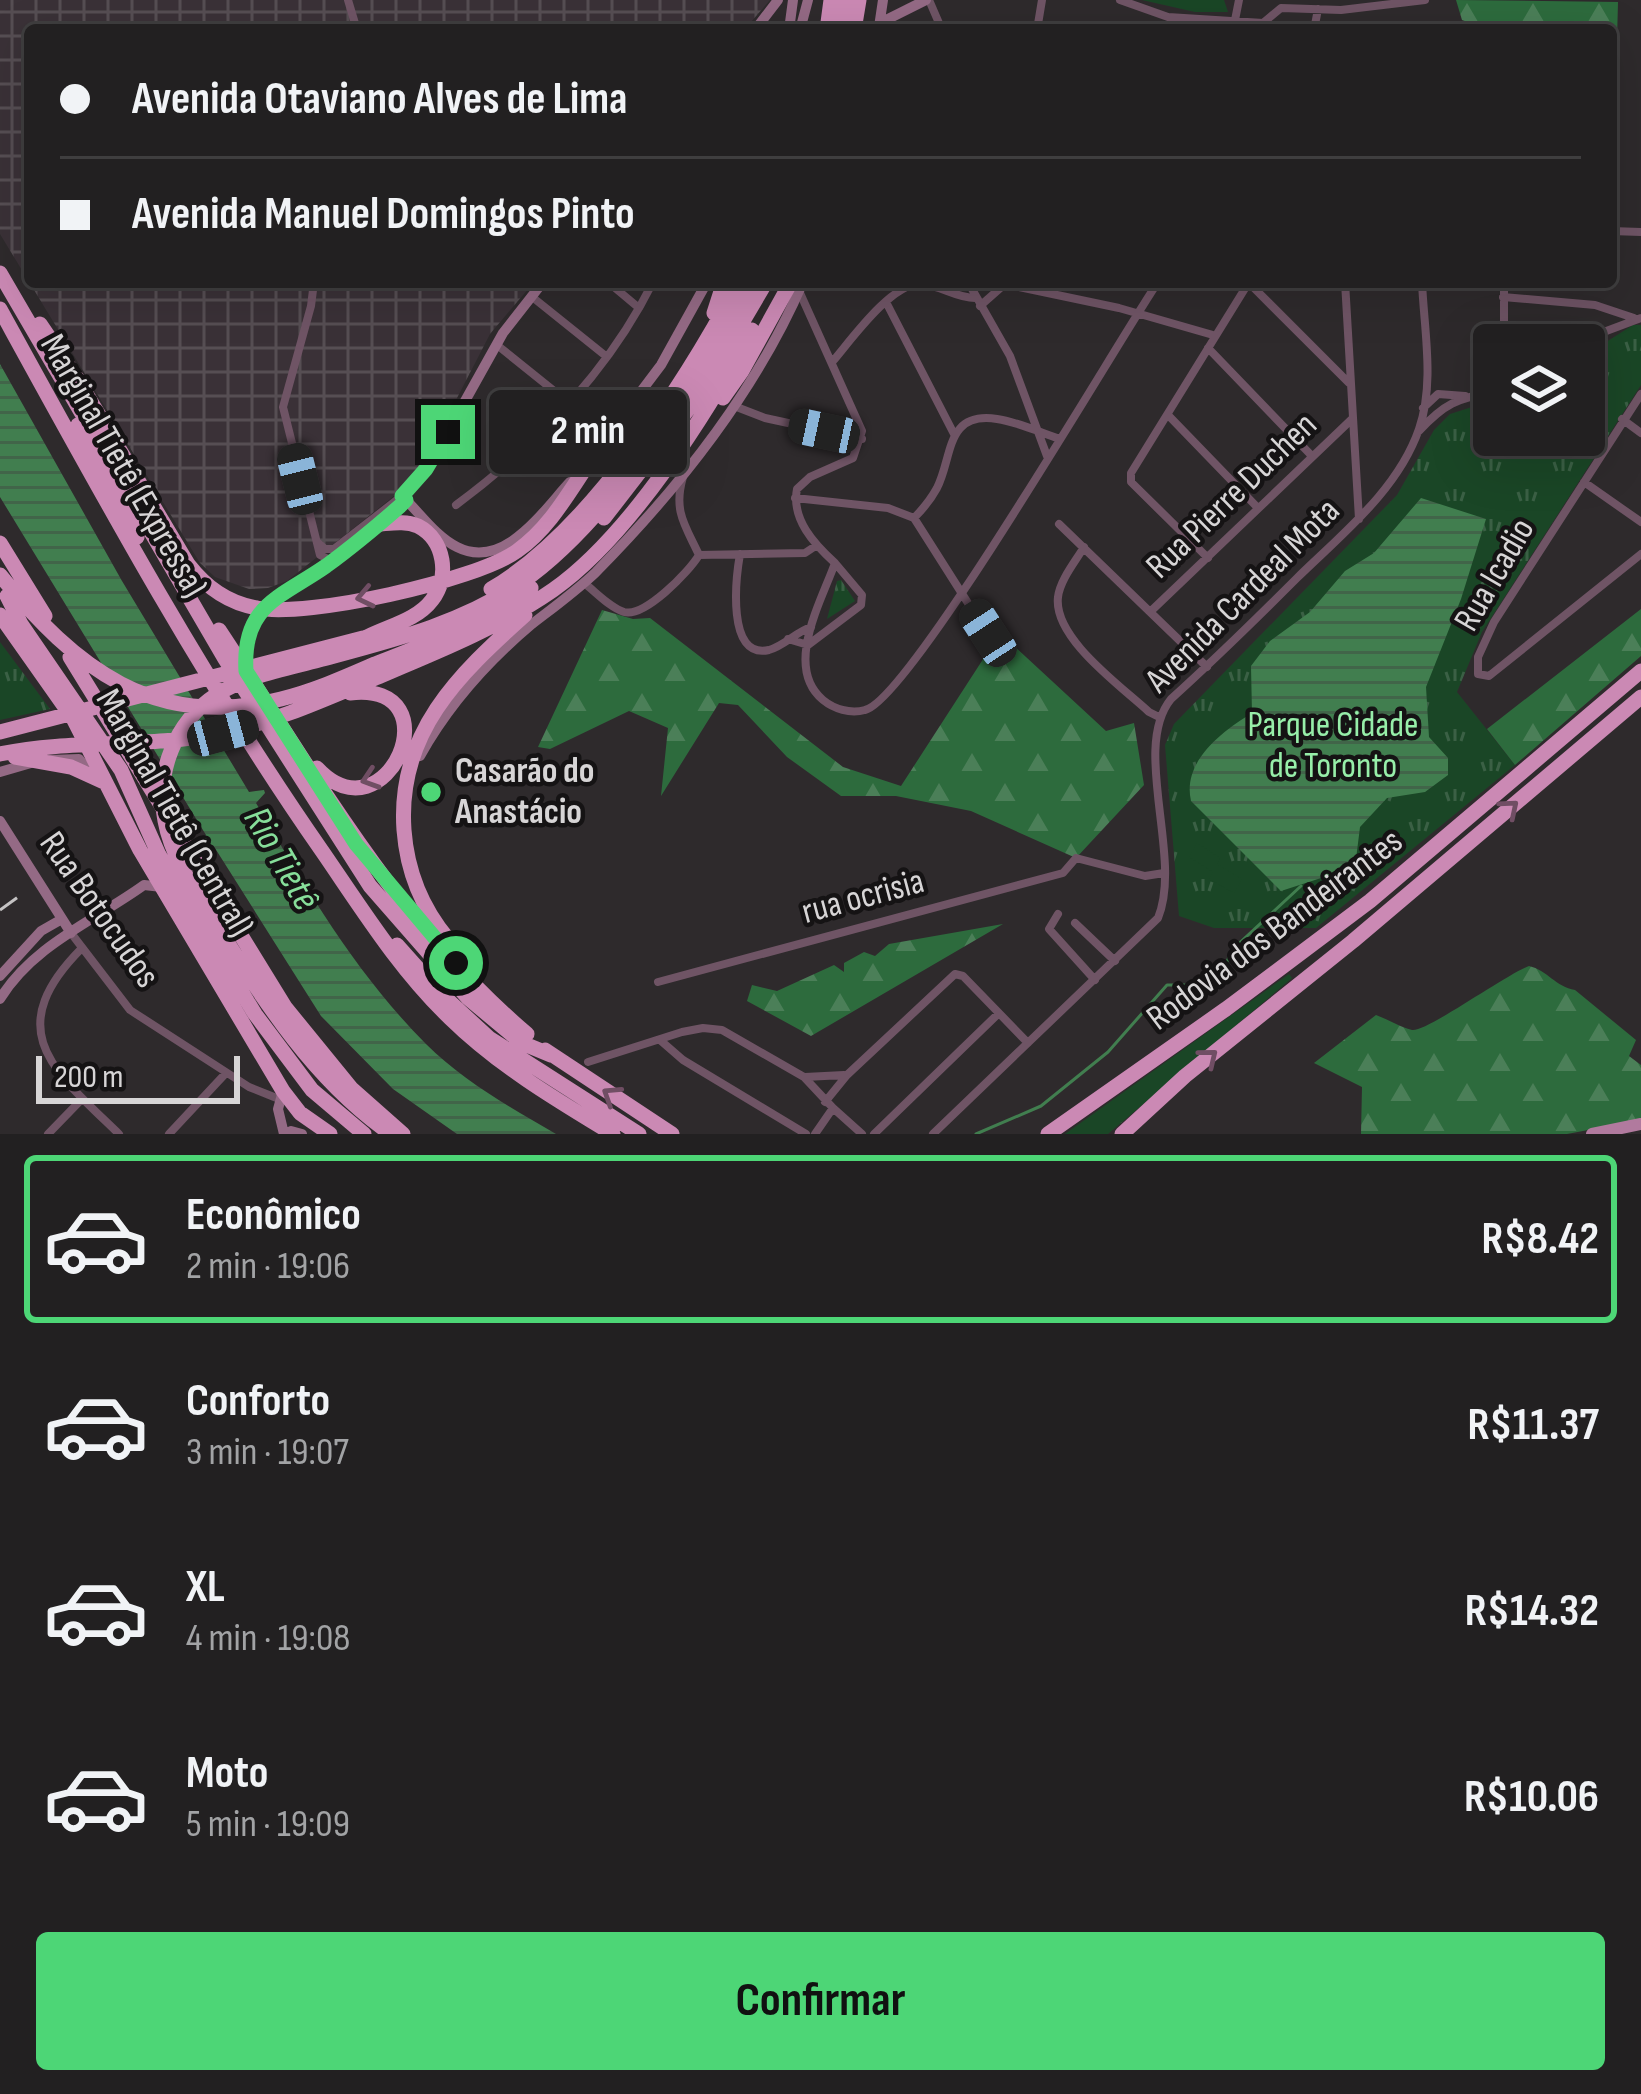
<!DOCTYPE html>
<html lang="pt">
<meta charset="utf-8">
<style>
:root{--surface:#222021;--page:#2a282a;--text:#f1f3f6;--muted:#a2a3a5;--line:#3f3e3f;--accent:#4dd676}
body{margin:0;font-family:"Sofia Sans Condensed",sans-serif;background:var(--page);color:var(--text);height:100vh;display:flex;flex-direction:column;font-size:45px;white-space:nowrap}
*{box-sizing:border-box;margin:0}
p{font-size:39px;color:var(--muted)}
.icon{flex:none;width:66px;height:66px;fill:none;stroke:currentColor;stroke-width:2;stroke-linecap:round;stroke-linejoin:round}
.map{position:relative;height:1134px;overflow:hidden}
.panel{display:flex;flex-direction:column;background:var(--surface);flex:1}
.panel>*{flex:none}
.guide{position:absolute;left:24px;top:24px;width:1593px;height:264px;border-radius:12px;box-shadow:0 12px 48px #0002,0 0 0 3px var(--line);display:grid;align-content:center;height:264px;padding:0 36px;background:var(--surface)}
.controls{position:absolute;left:1473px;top:324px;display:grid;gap:24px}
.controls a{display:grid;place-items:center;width:132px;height:132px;border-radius:12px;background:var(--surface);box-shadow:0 12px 48px #0002,0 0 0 3px var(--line);font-size:60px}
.scale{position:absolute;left:36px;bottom:30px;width:204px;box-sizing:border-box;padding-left:12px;border:6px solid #d7d5d6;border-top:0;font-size:33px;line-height:42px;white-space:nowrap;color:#d7d5d6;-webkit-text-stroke:9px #151314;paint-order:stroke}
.end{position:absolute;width:54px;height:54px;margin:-27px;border:15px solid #4dd676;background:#111;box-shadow:0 0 0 6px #111}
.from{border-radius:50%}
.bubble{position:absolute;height:84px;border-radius:12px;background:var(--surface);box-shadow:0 12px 48px #0002,0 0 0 3px var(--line);font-size:39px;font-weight:700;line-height:84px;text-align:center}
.car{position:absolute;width:36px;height:72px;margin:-36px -18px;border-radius:15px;box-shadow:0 0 9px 3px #0007;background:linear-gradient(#222 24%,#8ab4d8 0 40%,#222 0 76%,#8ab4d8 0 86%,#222 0)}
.guide b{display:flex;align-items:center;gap:42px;height:114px;font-size:45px}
.guide b+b{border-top:3px solid var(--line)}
.guide i{width:30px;height:30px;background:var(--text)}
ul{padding:21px 0 0;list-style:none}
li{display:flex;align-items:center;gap:36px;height:168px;margin:0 24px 18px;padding:0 12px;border:6px solid transparent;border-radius:12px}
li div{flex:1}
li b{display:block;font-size:45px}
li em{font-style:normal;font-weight:700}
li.active{border-color:var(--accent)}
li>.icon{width:108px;height:108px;stroke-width:1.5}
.button{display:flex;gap:24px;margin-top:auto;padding:24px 36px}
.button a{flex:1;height:138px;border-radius:12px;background:var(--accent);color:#111;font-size:48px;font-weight:700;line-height:138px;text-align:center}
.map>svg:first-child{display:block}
.industrial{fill:url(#industrial-grid)}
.grass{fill:url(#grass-tufts)}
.forest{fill:url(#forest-firs)}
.pitch{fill:#1a4626}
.water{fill:url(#water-rules)}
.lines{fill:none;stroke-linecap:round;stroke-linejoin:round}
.stream{stroke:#417e4f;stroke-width:3}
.street{stroke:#6f5465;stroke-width:8}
.secondary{stroke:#946a85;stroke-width:10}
.primary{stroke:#b17a9e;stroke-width:12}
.highway{stroke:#cb89b4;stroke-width:15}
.rail{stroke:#c4c2c3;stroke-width:3;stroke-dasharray:21 21;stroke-linecap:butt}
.oneway{stroke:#704e64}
.route{stroke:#4dd676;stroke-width:15}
.poi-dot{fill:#4dd676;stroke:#151314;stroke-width:4.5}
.labels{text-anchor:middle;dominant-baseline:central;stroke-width:9;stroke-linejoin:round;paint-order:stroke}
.street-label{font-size:36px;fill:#d7d5d6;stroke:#151314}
.park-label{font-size:36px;fill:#97eea9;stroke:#151314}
.poi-label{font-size:36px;font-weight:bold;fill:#d7d5d6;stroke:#151314;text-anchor:start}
.water-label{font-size:39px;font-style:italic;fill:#87de9a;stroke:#151314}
</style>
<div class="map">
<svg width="1641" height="1134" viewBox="0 0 1641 1134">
<defs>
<pattern id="industrial-grid" width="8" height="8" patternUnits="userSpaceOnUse" patternTransform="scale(3)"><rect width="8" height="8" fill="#3a3137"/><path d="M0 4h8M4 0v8" fill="none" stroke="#564e53"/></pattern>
<pattern id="grass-tufts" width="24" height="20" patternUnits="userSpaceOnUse" patternTransform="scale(3)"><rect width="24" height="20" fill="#1a4626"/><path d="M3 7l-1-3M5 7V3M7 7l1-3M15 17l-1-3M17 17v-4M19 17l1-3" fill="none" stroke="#3b6045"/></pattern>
<pattern id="forest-firs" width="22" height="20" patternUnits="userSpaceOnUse" patternTransform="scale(3)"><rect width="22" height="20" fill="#2d6b3d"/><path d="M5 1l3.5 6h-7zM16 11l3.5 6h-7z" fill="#4b7f58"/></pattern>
<pattern id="water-rules" width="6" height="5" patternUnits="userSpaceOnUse" patternTransform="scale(3)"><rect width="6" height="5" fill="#417e4f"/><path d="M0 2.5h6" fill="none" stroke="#416549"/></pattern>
</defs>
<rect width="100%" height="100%" fill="#2e2a2c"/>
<path class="industrial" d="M0,0H770L744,30H30V282H534L490,334L425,460L399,492L287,581L268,588L249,589L215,577L200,563L0,234Z"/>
<path class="grass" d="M1142,0H1224L1228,12H1195Z
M1633,325H1641V385L1482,632L1457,692L1515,765L1316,928H1214L1179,916L1165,745L1174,724L1397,495L1434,430L1450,414L1494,400V435H1584V356Z
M841,580L855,601L827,619L837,581Z
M0,642L50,709L0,720Z
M1289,974L1292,978L1108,1134H1065Z"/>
<path class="forest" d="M1456,0L1618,2L1612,226L1611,30H1489L1462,20Z
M1641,609V656L1515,765L1487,729Z
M602,610L633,619L650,618L843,767L901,786L1000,633L1106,731L1134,723L1144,785L1076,858L971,811L896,796H841L787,757L738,705L719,703L661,796L668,728L629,711L550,749L538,747Z
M1003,924L811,1036L747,1001L752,985L777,991L834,965L844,972V963L864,952L875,956L889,944Z
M1529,966C1547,970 1556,987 1575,990L1636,1040L1629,1056L1641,1065V1120L1567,1134H1361L1362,1087L1314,1063L1376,1015C1387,1019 1400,1027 1412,1030C1425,1033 1505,975 1529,966Z"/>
<path class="pitch" d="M1197,843L1220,858L1217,864L1242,879L1234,893L1209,879L1213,872L1189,857Z"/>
<path class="water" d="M0,364L122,581L249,792L264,790L265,793L256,803C305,887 357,975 426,1044C463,1081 511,1108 556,1134H457L393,1089L321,1016L213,845L200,850L197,846L206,835L0,497Z
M1421,498L1486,519L1461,599L1426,687L1429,737L1448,758V775L1425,792L1387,798L1360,827L1355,867L1281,891L1191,801C1182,762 1221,732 1252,713L1251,666L1270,641L1310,612L1345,571L1374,553Z"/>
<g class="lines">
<path class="stream" d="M976,1134L1041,1106L1108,1052L1167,985H1191L1223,970L1233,949L1301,886"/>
<path class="street" d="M348,0L357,30
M929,0L942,30
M1120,0L1168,17L1263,23L1281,8L1341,10L1425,0
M1037,30L1042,0
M1233,30L1239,0
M1314,30L1318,9
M1611,231L1641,232
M314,282L311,306L283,407L320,555L332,561
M608,282L639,308
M968,282L1010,356L1047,456
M1345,282L1359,519
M1504,282V345
M1249,283L1349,383
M1005,284L1119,308L1213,335
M800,293L862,431L853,458L810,477L797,489C791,519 814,544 835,563C822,600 783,667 823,700C834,709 850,714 865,710C909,701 1118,341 1158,282
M531,296L607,357
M1503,297L1595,305L1634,318
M886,302L954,434
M980,306L1006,283
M497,345L609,435
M1584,345L1601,333L1641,318
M1208,348L1311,455
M833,361C851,340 891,284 919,284C939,284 955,298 975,298
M1641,394L1494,622L1478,657V674L1489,676L1641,554
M734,406L765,418L862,439
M1423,408L1438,394L1465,396
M1168,415L1257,507
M1622,419L1641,433
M1419,431C1444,404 1457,398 1494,392
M1584,482L1641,522
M795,498L888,508L914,518L987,633
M456,505C537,445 608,372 653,282
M914,518C923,509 931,499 937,488C953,457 945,411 997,419C1018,422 1039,432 1060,439
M1059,524L1207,667
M317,542L325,549H334L402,496
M1084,547C1075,562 1060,580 1058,597C1053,638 1121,686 1149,712L1159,717
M740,554C736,577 726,660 769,650C784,646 796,632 811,627
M699,555L805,553L817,545
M1208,558L1131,482V473L1249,282
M584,583C596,592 609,607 624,612C644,618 689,572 699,555C685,525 673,511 683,477
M1150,612L1352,419
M788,639L808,645L861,605L862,595L835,563
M1058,914L1049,929L1095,980
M1075,923L1115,961
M71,933L130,1010L249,1087L279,1099
M81,949C0,1031 54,1071 119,1134
M658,982L1063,873L1076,858L1145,876L1164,873
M660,1040L683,1060L806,1134
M588,1062L682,1032L703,1028L722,1030L804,1077L833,1108L815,1134
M805,1077L844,1075
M825,1102L847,1075L955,974L963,976L1028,1043
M833,1108L862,1134
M48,1134L82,1099
M169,1134L226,1073
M874,1134L999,1013
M933,1134L1158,918C1183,858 1131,748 1171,699C1214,660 1256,619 1297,578C1342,534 1398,490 1419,429C1435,383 1424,330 1422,282"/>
<path class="secondary" d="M880,23L926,0
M879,27L883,0
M755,30L778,0
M789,30L793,0
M800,30L808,0
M543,282L503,333L436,453L402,496C419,512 435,536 457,547C504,571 543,511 570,482
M590,459L661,365L707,282
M246,666C242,606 282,596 324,567C353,547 381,524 406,500
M420,756C448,706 488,661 532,624C554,607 576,591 596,572C678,489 757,389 803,282
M50,760L79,759L94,777
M0,772L31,763
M0,821L71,933
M0,976L41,931L62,919
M0,999C33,945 94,921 144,885L162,887
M283,1091L278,1109L284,1134
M286,1134L291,1131L302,1134"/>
<path class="primary" d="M1592,1134L1641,1124"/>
<path class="highway" d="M827,30L831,0
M839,30L844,0
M854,30L859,0
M0,273L225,659L370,886L468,998L522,1043L551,1055
M0,309C101,493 202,679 322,851C362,909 399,969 450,1018C498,1065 555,1099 613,1134
M714,313L724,282
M40,324L78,380L188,564C206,587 227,603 257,608C307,618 475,581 517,551C551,527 570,490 593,457
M723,398L742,371L791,282
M78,425L137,537
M604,518L700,394L766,282
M0,543L45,616
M0,575C75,668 154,731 281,699C314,691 345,677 375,664C429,643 484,622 531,588
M491,589C589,532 686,382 739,282
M7,596L21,624L121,770L159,855L255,1014L312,1090L364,1134
M0,615L74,720L140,850L283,1091L300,1113L330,1134
M219,630C312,770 397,924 527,1034
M367,637C389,626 417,620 432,600C450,577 445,540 418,526C406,521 393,523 381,524
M70,657L285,1007L351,1088L403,1134
M0,732L363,638
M0,754C72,739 146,748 218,734C272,723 323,700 373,679C435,653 498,628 553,590C630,536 708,412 752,330
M15,757L71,767L106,783
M317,768C387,843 456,681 350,693
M448,939C422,908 407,870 404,830C397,733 458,675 525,615
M397,945L438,991L489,1038L639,1134
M545,1050L672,1134
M391,1134C315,1081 266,1004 217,926C197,894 172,859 165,821C155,773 175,722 216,695C246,676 285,669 319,660C390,641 461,624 522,582C609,522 703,376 753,282
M1048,1134L1226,1009L1370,901L1641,671
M1122,1134L1185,1076L1353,941L1641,697"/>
<path class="rail" d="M0,910L29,889"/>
</g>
<defs><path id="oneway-chevron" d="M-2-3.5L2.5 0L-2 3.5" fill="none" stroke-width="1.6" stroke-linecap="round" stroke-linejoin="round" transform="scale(3)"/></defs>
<g class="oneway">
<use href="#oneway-chevron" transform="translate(365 597) rotate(168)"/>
<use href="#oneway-chevron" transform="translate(370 779) rotate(162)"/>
<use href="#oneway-chevron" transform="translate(1510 808) rotate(-40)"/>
<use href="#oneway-chevron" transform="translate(1209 1057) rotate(-39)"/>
<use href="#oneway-chevron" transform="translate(611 1095) rotate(-147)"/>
</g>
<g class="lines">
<path class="route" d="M448,432L426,469L402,496L406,500L400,506C376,527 352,547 326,566C280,598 242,605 246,671L356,844L456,963"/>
</g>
<circle class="poi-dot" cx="431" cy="792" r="12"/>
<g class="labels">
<g class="street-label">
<text transform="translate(123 466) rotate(60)">Marginal Tietê (Expressa)</text>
<text transform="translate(1232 496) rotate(-44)">Rua Pierre Duchen</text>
<text transform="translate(1495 575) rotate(-60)">Rua Icadio</text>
<text transform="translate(1243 596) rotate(-45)">Avenida Cardeal Mota</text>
<text transform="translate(174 813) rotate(60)">Marginal Tietê (Central)</text>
<text transform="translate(863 897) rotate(-15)">rua ocrisia</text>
<text transform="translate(99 910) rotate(55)">Rua Botocudos</text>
<text transform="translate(1275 930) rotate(-37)">Rodovia dos Bandeirantes</text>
</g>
<g class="park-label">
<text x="1333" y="725">Parque Cidade<tspan x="1333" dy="41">de Toronto</tspan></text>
</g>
<g class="poi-label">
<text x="455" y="771">Casarão do<tspan x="455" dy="41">Anastácio</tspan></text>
</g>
<g class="water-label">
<text transform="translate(281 859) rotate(60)">Rio Tietê</text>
</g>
</g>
</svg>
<div class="controls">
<a><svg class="icon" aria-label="layers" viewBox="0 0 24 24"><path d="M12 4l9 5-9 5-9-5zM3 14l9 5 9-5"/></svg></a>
</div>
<div class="scale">200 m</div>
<i class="end from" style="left:456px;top:963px"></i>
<i class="end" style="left:448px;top:432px"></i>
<div class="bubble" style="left:489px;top:390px;width:198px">2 min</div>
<i class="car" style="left:824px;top:431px;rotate:282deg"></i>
<i class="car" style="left:300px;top:479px;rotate:346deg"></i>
<i class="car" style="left:988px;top:633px;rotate:327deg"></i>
<i class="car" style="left:223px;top:733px;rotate:75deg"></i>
<div class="guide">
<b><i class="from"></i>Avenida Otaviano Alves de Lima</b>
<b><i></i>Avenida Manuel Domingos Pinto</b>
</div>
</div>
<section class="panel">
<ul>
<li class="active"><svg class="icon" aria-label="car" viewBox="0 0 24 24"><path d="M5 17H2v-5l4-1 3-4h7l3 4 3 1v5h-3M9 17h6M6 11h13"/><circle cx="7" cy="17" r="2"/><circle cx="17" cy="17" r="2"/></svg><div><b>Econômico</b><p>2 min · 19:06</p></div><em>R$8.42</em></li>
<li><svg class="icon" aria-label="car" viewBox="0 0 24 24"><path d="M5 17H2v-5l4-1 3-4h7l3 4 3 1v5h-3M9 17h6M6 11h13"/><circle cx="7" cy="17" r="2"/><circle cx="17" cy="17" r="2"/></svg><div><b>Conforto</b><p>3 min · 19:07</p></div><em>R$11.37</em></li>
<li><svg class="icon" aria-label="car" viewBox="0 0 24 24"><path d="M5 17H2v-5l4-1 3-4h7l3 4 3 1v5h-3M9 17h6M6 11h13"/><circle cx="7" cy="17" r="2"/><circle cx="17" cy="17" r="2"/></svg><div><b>XL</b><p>4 min · 19:08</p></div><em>R$14.32</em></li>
<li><svg class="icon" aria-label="car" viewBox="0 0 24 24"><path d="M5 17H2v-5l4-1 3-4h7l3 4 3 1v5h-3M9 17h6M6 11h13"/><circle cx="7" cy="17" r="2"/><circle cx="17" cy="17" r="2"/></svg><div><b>Moto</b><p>5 min · 19:09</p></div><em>R$10.06</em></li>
</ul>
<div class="button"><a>Confirmar</a></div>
</section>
